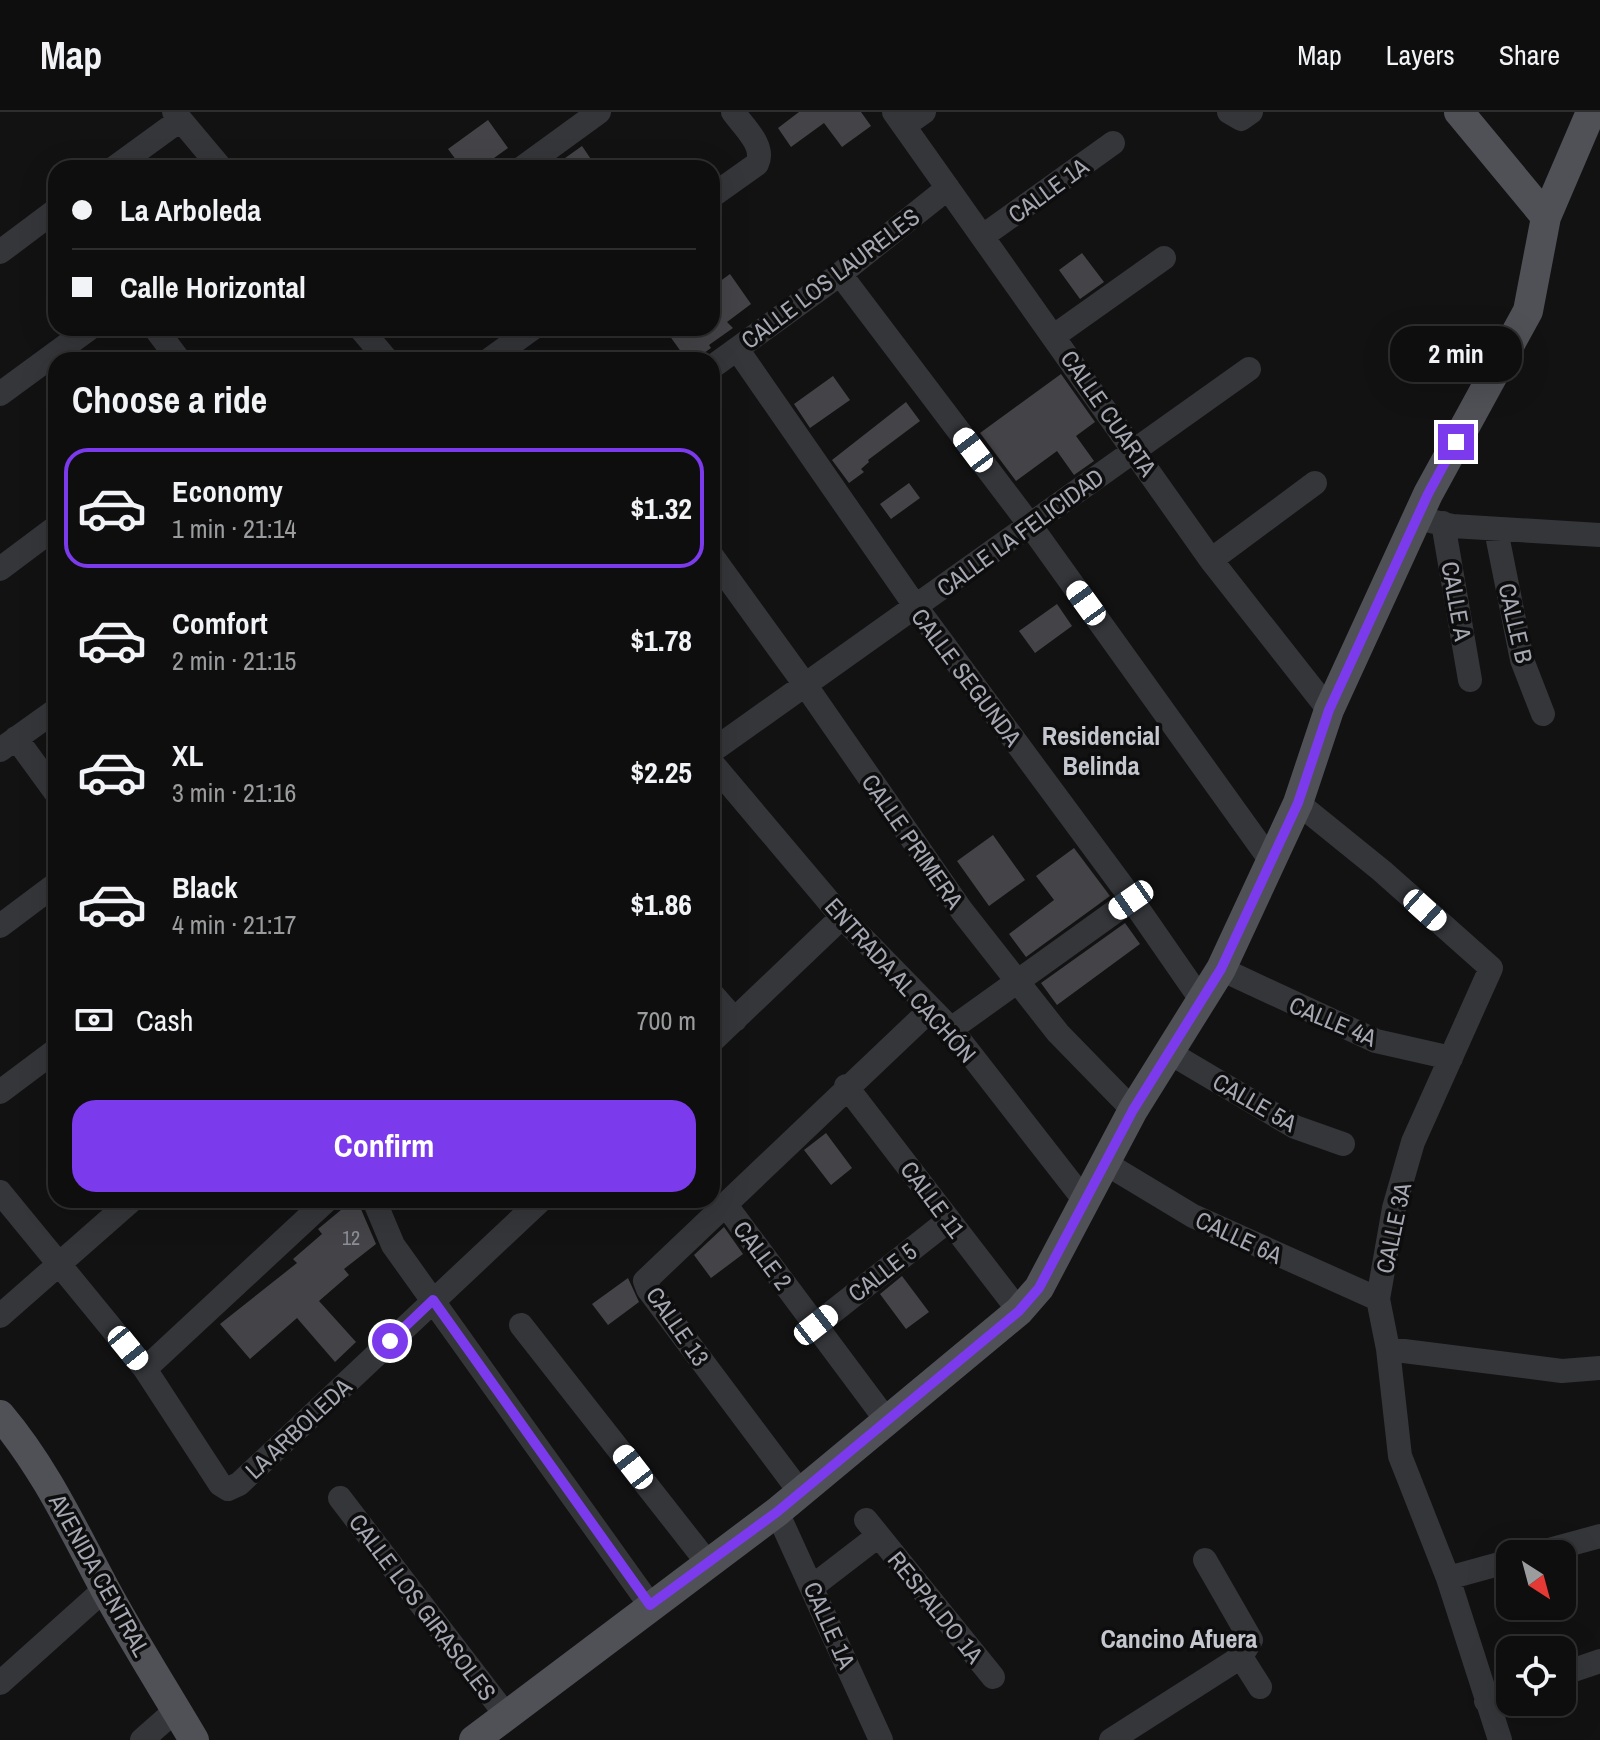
<!DOCTYPE html>
<meta charset="utf-8">
<style>
:root{--surface:#0e0e0e;--page:#171717;--text:#f1f3f6;--muted:#9b9c9e;--line:#2e2e2e;--accent:#7c3aed}
body{margin:0;font-family:"Archivo Narrow",sans-serif;background:var(--page);color:var(--text);height:100vh;display:flex;flex-direction:column;font-size:30px;white-space:nowrap}
*{box-sizing:border-box;margin:0}
p{font-size:26px;color:var(--muted)}
.icon{flex:none;width:44px;height:44px;fill:none;stroke:currentColor;stroke-width:2;stroke-linecap:round;stroke-linejoin:round}
.map{position:relative;flex:1;overflow:hidden}
.sheet{position:absolute;left:48px;top:240px;width:672px;height:856px;display:flex;flex-direction:column;background:var(--surface);border-radius:24px;box-shadow:0 8px 32px #0002,0 0 0 2px var(--line)}
.sheet>*{flex:none}
.banner{position:absolute;left:48px;top:48px;width:672px;height:176px;border-radius:24px;box-shadow:0 8px 32px #0002,0 0 0 2px var(--line);display:grid;align-content:center;height:176px;padding:0 24px;background:var(--surface)}
.needle{width:52px;rotate:144deg}
.fabs{position:absolute;left:1496px;top:1428px;display:grid;gap:16px}
.fabs a{display:grid;place-items:center;width:80px;height:80px;border-radius:16px;background:var(--surface);box-shadow:0 8px 32px #0002,0 0 0 2px var(--line);font-size:40px}
.end{position:absolute;width:36px;height:36px;margin:-18px;border:10px solid #7c3aed;background:#fff;box-shadow:0 0 0 4px #fff}
.from{border-radius:50%}
.bubble{position:absolute;height:56px;border-radius:24px;background:var(--surface);box-shadow:0 8px 32px #0002,0 0 0 2px var(--line);font-size:26px;font-weight:700;line-height:56px;text-align:center}
.car{position:absolute;width:24px;height:48px;margin:-24px -12px;border-radius:10px;box-shadow:0 0 6px 2px #0007;background:linear-gradient(#fff 24%,#345 0 40%,#fff 0 76%,#345 0 86%,#fff 0)}
.banner b{display:flex;align-items:center;gap:28px;height:76px;font-size:30px}
.banner b+b{border-top:2px solid var(--line)}
.banner i{width:20px;height:20px;background:var(--text)}
ul{padding:0;list-style:none}
li{display:flex;align-items:center;gap:24px;height:120px;margin:0 16px 12px;padding:0 8px;border:4px solid transparent;border-radius:24px}
li div{flex:1}
li b{display:block;font-size:30px}
li em{font-style:normal;font-weight:700}
li.selected{border-color:var(--accent)}
li>.icon{width:72px;height:72px;stroke-width:1.5}
h2{padding:0 24px;font-size:36px;line-height:96px}
.pay{display:flex;align-items:center;gap:20px;height:88px;padding:0 24px;font-size:30px}
.pay p{margin-inline-start:auto}
.primary-button{display:flex;gap:16px;margin-top:auto;padding:16px 24px}
.primary-button a{flex:1;height:92px;border-radius:24px;background:var(--accent);color:#fff;font-size:32px;font-weight:700;line-height:92px;text-align:center}
header{display:flex;align-items:center;gap:48px;box-sizing:border-box;height:112px;padding:0 40px;background:var(--surface);border-bottom:2px solid var(--line)}
header strong{font-size:38px}
nav{display:flex;gap:44px;margin-inline-start:auto;font-size:28px}
.map>svg:first-child{display:block}
.building{fill:#444448}
.lines{fill:none;stroke-linecap:round;stroke-linejoin:round}
.minor{stroke:#35363a;stroke-width:24}
.major{stroke:#4f5156;stroke-width:30}
.route{stroke:#7c3aed;stroke-width:10}
.labels{text-anchor:middle;dominant-baseline:central;stroke-width:7;stroke-linejoin:round;paint-order:stroke}
.number-label{font-size:20px;fill:#8d8f98}
.street-label{font-size:24px;fill:#a5a8b2;stroke:#0d0d0e}
.neighbourhood-label{font-size:26px;font-weight:bold;fill:#c5c7cf;stroke:#0d0d0e}
</style>
<header>
<strong>Map</strong>
<nav><a>Map</a><a>Layers</a><a>Share</a></nav>
</header>
<div class="map">
<svg width="1600" height="1628" viewBox="0 0 1600 1628">
<rect width="100%" height="100%" fill="#121213"/>
<path class="building" d="M799,0H861L871,14L842,35L824,11L791,35L778,16Z
M488,8L508,36L480,56H462L448,37Z
M582,34L597,56H551Z
M1082,141L1104,170L1080,187L1059,158Z
M730,162L751,192L727,210L733,216L709,233L711,236L694,248H687L664,216H712V175Z
M1061,262L1095,310L1076,324L1094,349L1074,363L1057,339L1016,369L980,321Z
M833,264L850,288L810,316L794,292Z
M906,290L920,309L868,348L869,350L861,357L864,360L849,371L832,348Z
M909,371L920,386L891,407L880,392Z
M1057,492L1072,514L1035,541L1019,519Z
M993,723L1025,768L989,794L957,749Z
M1074,736L1110,784L1026,845L1009,822L1054,788L1036,764Z
M1125,811L1140,832L1057,893L1041,871Z
M826,1021L852,1056L831,1073L804,1038Z
M353,1088H357L376,1132L344,1157L349,1163L319,1189L356,1230L335,1250L297,1206L250,1247L220,1212L297,1151L293,1147L322,1122L318,1117Z
M724,1115L743,1142L711,1166L694,1143Z
M902,1164L929,1200L906,1217L880,1182Z
M628,1166L639,1190L608,1213L592,1192Z"/>
<g class="lines">
<path class="minor" d="M174,0L221,56
M894,0L1211,448L1329,598
M1229,0L1241,7L1251,0
M904,14L924,0
M114,56L180,8
M522,56L599,0
M712,84L757,52C766,34 743,14 733,0
M983,124L1113,31
M0,140L56,98
M840,162L1030,413L1271,749
M155,216L179,248
M360,216L387,248
M1054,224L1164,146
M737,237L916,495L1123,775L1202,889
M489,248L533,216
M712,255L840,162L948,76
M0,282L90,216
M1418,406L1452,414L1600,423
M1443,411L1470,568
M1496,418L1522,548L1543,602
M712,444L806,574L962,799L1058,921L1133,998
M1211,448L1315,371
M0,457L56,415
M16,626L56,681
M0,638L56,598
M712,639L1249,257
M712,651L842,805L951,917L1085,1089
M1298,691L1382,759L1491,856L1413,1030L1394,1096L1378,1187L1388,1237L1400,1344L1448,1466L1500,1628
M0,814L56,772
M1221,857L1376,929L1451,946
M712,882L735,908
M951,917L1131,788
M712,929L842,805
M1170,941L1295,1015L1343,1032
M846,974L1019,1199
M0,980L56,938
M1105,1051L1193,1104L1378,1187
M0,1080L145,1257L220,1372L228,1377L239,1372L541,1088
M374,1088L393,1133L650,1493
M725,1092L887,1309
M0,1204L132,1088
M521,1213L707,1450
M816,1213L949,1108
M1388,1237L1562,1259L1600,1256
M145,1257L327,1088
M800,1380L648,1177L645,1169L929,899
M340,1386L506,1603
M777,1400L881,1628
M866,1408L993,1565
M1534,1442L1600,1424
M1205,1448L1251,1528L1241,1545
M1448,1466L1510,1449
M813,1474L878,1424
M1562,1562L1600,1549
M0,1571L105,1477
M1486,1589L1510,1580
M142,1628L176,1598
M1111,1628L1241,1545L1260,1575"/>
<path class="major" d="M1459,0L1546,105
M0,1303C44,1355 72,1415 104,1475C132,1527 164,1577 194,1628
M474,1628L777,1400L1019,1199L1039,1176L1133,998L1221,857L1298,691L1329,598L1428,382L1528,199L1546,105L1591,0"/>
</g>
<g class="lines">
<path class="route" d="M390,1229L433,1188L650,1493L777,1400L1019,1199L1039,1176L1133,998L1221,857L1298,691L1329,598L1428,382L1456,330"/>
</g>
<g class="labels">
<g class="number-label">
<text x="351" y="1125">12</text>
</g>
<g class="street-label">
<text transform="translate(1048 78) rotate(-36)">CALLE 1A</text>
<text transform="translate(830 166) rotate(-37)">CALLE LOS LAURELES</text>
<text transform="translate(1109 301) rotate(55)">CALLE CUARTA</text>
<text transform="translate(1020 420) rotate(-36)">CALLE LA FELICIDAD</text>
<text transform="translate(1457 489) rotate(80)">CALLE A</text>
<text transform="translate(1516 511) rotate(77)">CALLE B</text>
<text transform="translate(967 565) rotate(53)">CALLE SEGUNDA</text>
<text transform="translate(913 729) rotate(55)">CALLE PRIMERA</text>
<text transform="translate(901 868) rotate(48)">ENTRADA AL CACHÓN</text>
<text transform="translate(1333 909) rotate(23)">CALLE 4A</text>
<text transform="translate(1255 990) rotate(30)">CALLE 5A</text>
<text transform="translate(933 1087) rotate(53)">CALLE 11</text>
<text transform="translate(1393 1116) rotate(-78)">CALLE 3A</text>
<text transform="translate(1239 1125) rotate(25)">CALLE 6A</text>
<text transform="translate(763 1143) rotate(53)">CALLE 2</text>
<text transform="translate(882 1160) rotate(-38)">CALLE 5</text>
<text transform="translate(678 1214) rotate(55)">CALLE 13</text>
<text transform="translate(298 1316) rotate(-43)">LA ARBOLEDA</text>
<text transform="translate(100 1463) rotate(61)">AVENIDA CENTRAL</text>
<text transform="translate(423 1495) rotate(53)">CALLE LOS GIRASOLES</text>
<text transform="translate(936 1495) rotate(51)">RESPALDO 1A</text>
<text transform="translate(830 1513) rotate(66)">CALLE 1A</text>
</g>
<g class="neighbourhood-label">
<text x="1101" y="623">Residencial<tspan x="1101" dy="30">Belinda</tspan></text>
<text x="1179" y="1526">Cancino Afuera</text>
</g>
</g>
</svg>
<div class="fabs">
<a><svg class="needle" viewBox="-14 -14 28 28"><path d="M0-13l5 13h-10z" fill="#e53935"/><path d="M0 13l5-13h-10z" fill="#9b9c9e"/></svg></a>
<a><svg class="icon" aria-label="locate" viewBox="0 0 24 24"><circle cx="12" cy="12" r="6"/><path d="M12 2v4M12 18v4M2 12h4M18 12h4"/></svg></a>
</div>
<i class="end from" style="left:390px;top:1229px"></i>
<i class="end" style="left:1456px;top:330px"></i>
<div class="bubble" style="left:1390px;top:214px;width:132px">2 min</div>
<i class="car" style="left:973px;top:338px;rotate:323deg"></i>
<i class="car" style="left:1086px;top:491px;rotate:324deg"></i>
<i class="car" style="left:1131px;top:788px;rotate:235deg"></i>
<i class="car" style="left:1425px;top:798px;rotate:132deg"></i>
<i class="car" style="left:816px;top:1213px;rotate:52deg"></i>
<i class="car" style="left:128px;top:1236px;rotate:141deg"></i>
<i class="car" style="left:633px;top:1355px;rotate:322deg"></i>
<div class="banner">
<b><i class="from"></i>La Arboleda</b>
<b><i></i>Calle Horizontal</b>
</div>
<section class="sheet">
<h2>Choose a ride</h2>
<ul>
<li class="selected"><svg class="icon" aria-label="car" viewBox="0 0 24 24"><path d="M5 17H2v-5l4-1 3-4h7l3 4 3 1v5h-3M9 17h6M6 11h13"/><circle cx="7" cy="17" r="2"/><circle cx="17" cy="17" r="2"/></svg><div><b>Economy</b><p>1 min · 21:14</p></div><em>$1.32</em></li>
<li><svg class="icon" aria-label="car" viewBox="0 0 24 24"><path d="M5 17H2v-5l4-1 3-4h7l3 4 3 1v5h-3M9 17h6M6 11h13"/><circle cx="7" cy="17" r="2"/><circle cx="17" cy="17" r="2"/></svg><div><b>Comfort</b><p>2 min · 21:15</p></div><em>$1.78</em></li>
<li><svg class="icon" aria-label="car" viewBox="0 0 24 24"><path d="M5 17H2v-5l4-1 3-4h7l3 4 3 1v5h-3M9 17h6M6 11h13"/><circle cx="7" cy="17" r="2"/><circle cx="17" cy="17" r="2"/></svg><div><b>XL</b><p>3 min · 21:16</p></div><em>$2.25</em></li>
<li><svg class="icon" aria-label="car" viewBox="0 0 24 24"><path d="M5 17H2v-5l4-1 3-4h7l3 4 3 1v5h-3M9 17h6M6 11h13"/><circle cx="7" cy="17" r="2"/><circle cx="17" cy="17" r="2"/></svg><div><b>Black</b><p>4 min · 21:17</p></div><em>$1.86</em></li>
</ul>
<div class="pay"><svg class="icon" aria-label="cash" viewBox="0 0 24 24"><path d="M3 7h18v10H3z"/><circle cx="12" cy="12" r="2"/></svg>Cash<p>700 m</p></div>
<div class="primary-button"><a>Confirm</a></div>
</section>
</div>
